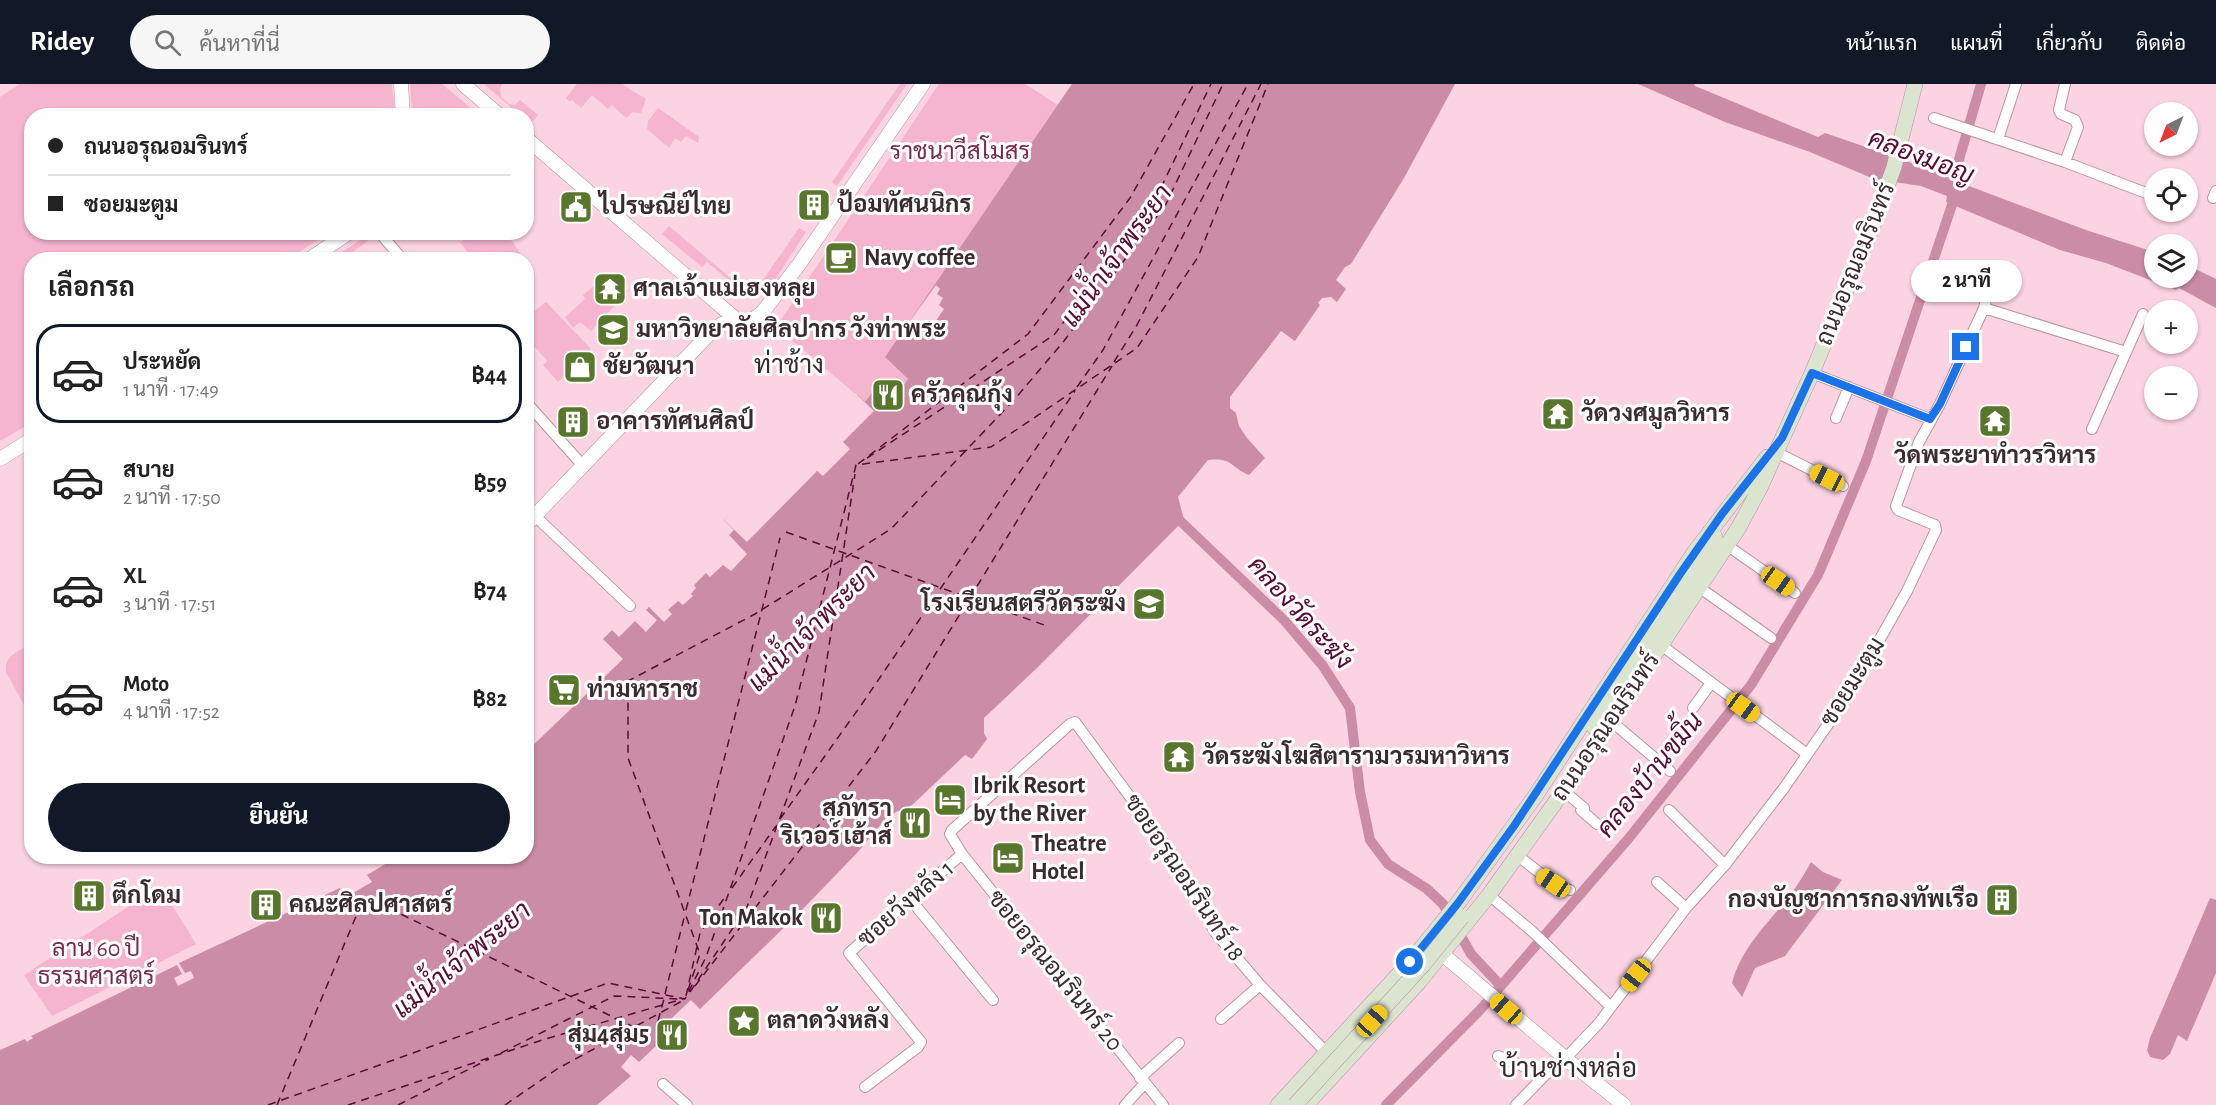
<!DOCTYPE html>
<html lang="th">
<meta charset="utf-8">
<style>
:root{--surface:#fff;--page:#f6f6f6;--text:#222;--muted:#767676;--line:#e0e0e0;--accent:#111827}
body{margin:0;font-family:"Alegreya Sans",Sarabun,sans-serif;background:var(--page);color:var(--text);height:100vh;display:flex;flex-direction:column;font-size:22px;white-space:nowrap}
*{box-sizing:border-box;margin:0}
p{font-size:20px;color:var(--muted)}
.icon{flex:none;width:33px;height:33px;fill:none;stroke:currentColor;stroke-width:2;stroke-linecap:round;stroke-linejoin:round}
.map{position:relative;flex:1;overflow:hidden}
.details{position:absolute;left:24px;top:168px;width:510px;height:612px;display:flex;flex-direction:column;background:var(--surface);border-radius:24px;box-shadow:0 2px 4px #0004}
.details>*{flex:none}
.banner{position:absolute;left:24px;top:24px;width:510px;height:132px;border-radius:24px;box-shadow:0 2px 4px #0004;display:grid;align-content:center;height:132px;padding:0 24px;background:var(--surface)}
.needle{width:39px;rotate:222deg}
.controls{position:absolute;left:2144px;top:18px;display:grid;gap:12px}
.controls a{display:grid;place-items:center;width:54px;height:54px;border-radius:50%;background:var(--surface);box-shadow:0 2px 4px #0004;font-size:30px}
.end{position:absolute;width:27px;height:27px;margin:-14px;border:8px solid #1a73e8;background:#fff;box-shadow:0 0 0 3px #fff}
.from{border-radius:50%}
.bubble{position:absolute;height:42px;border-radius:21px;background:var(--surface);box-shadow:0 2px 4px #0004;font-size:20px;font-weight:700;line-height:42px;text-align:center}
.car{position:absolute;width:18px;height:36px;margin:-18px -9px;border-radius:8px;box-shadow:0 0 4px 2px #0007;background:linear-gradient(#f5c518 24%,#345 0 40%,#f5c518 0 76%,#345 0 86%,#f5c518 0)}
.banner b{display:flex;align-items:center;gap:21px;height:57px;font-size:22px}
.banner b+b{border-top:2px solid var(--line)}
.banner i{width:15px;height:15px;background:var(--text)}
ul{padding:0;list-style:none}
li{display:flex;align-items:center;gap:18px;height:99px;margin:0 12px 9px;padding:0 12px;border:3px solid transparent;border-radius:24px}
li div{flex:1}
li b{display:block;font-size:22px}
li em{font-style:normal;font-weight:700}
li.selected{border-color:var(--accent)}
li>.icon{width:54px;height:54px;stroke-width:1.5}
h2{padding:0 24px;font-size:27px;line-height:72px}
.cta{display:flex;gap:12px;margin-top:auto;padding:12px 24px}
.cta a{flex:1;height:69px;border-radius:36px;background:var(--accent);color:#fff;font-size:24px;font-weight:700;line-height:69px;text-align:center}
header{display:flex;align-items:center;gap:36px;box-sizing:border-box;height:84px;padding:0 30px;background:var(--accent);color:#fff}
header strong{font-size:28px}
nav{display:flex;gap:33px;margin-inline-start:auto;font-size:21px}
.search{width:420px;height:54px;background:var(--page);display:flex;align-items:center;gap:15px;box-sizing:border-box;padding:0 21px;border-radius:33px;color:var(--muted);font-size:22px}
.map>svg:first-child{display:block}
.green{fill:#f5b5ce}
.water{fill:#cb8ca5}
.pier{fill:#fbd3e2}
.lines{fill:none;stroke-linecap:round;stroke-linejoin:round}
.canal{stroke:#cb8ca5;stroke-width:10}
.ferry{stroke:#580b34;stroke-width:1.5;stroke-dasharray:8 6;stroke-linecap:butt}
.minor-casing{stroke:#b994a2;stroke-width:12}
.tertiary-casing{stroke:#b994a2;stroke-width:15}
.secondary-casing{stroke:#b994a2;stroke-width:16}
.minor{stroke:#fff;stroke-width:10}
.tertiary{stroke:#fff;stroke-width:14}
.secondary{stroke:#dbe4cf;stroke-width:15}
.secondary-bridge-casing{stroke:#b994a2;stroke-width:16;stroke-linecap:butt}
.secondary-bridge{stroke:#dbe4cf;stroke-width:15}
.route{stroke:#1a73e8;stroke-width:8}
.labels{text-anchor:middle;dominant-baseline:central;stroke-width:6;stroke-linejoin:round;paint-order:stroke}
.park-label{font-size:24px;fill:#772b4f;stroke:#fff}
.poi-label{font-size:24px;font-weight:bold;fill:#3b2b31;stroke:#fff;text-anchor:start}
.street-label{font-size:24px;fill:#3b2b31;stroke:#fff}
.water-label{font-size:26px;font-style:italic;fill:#580b34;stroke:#fff}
.neighbourhood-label{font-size:26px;fill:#3b2b31;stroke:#fff}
.quarter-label{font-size:27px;fill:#3b2b31;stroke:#fff}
</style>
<header>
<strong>Ridey</strong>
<div class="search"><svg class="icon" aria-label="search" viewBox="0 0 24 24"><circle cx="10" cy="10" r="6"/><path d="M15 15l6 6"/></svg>ค้นหาที่นี่</div>
<nav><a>หน้าแรก</a><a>แผนที่</a><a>เกี่ยวกับ</a><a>ติดต่อ</a></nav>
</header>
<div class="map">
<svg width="2216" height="1021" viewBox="0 0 2216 1021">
<rect width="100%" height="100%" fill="#fbd3e2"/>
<path class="green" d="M20,0H392L395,31L32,32V148L329,149L288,175L32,176L31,339L0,357V13Z
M410,0H442L479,31H412Z
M484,0H502L500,5L501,13L509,20L515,21L520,16L538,31L530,40L527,37L526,32L520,31Z
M577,0H622L646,15L641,29L633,28L626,34L612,21L608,25L592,11L581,24L572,16L570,18L566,14Z
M900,0H907L837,102L832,98Z
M939,0H1025L1058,21L885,273L908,295L890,320L865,318L776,243Z
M658,24L699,53L698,59L686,52L681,58L675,54L669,64L647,45L648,37Z
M669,142L734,197L732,199L707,178L702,183L662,150Z
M799,144L806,148L769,205L761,199Z
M476,148L507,149L524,175H474L460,159Z
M372,151H376L343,175L330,176L365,153Z
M609,190L628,207L591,247L580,238L573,244L565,233L585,215L583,211Z
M546,218L591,265L558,298L543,281L547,277L535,263L532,266L527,259V233Z
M31,560V634L6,588C4,571 19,567 31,560Z
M160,802L196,860L52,932L24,891Z"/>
<path class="water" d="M1072,0H1455L1404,94L1351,180L1345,183L1336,196L1346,205L1337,218L1331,213L1322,214L1318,219L1320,221L1295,257L1281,247L1230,313V324L1236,329L1239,342L1247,354L1265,374L1249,391C1231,384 1233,373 1208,376L1178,413L1184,436L1038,583L984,634V649L987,655L972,675L965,671L911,722L896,728L883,738L857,769L798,830L700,925L691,916L656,949L660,958L639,978L631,971L621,983L631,992L597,1021H0V966L25,955L27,958L33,954L31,952L177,881L182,890L174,894L178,902L194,894L191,887L185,889L179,879L340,804L346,813L372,798L367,791L397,773L526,772L527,667L623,575L603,555L612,546L619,553L635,537L646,548L657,536L646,526L649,523L664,538L672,530L668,526L678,517L683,521L693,512L691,510L696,504L694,501L706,489L710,493L723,481L731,487L747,470L729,451L734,446L724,436L778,388L858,311L865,318L874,306L891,320L908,295L885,273Z
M1638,0H1694L1695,2L1818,53L1825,49L1947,91L1953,96L2086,146L2154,168V194H2187V181L2216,195V224L2179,204L2176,206L2106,179L2060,166L1946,118L1947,112L1921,102L1874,95L1810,68L1725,38Z
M1811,778L1823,788L1842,796L1785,872L1755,884L1742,913L1732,899C1742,861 1772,836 1794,806C1800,797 1806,787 1811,778Z
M2210,814L2216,816V889L2187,957L2178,951L2170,970L2163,976L2150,973L2147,966L2150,954Z"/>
<path class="pier" d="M936,201L940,205L937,210L943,214L939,221L944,225L931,244L920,236L917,241L910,237Z
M855,309L874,327L843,358L850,365L823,392L817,387L747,458L724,436L776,386L833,327Z"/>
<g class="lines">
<path class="canal" d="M1173,430L1284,536L1323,582L1350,624L1360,708L1370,756L1388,780L1427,805L1443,820L1471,870L1501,902
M1386,1021L1480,926L1629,754L1751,601L1818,491L1866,377L1956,109L1953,96L1981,0"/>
<path class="ferry" d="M1114,278L1137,241L1261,0
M1077,303L1103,266L1248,0
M867,374L1054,251L1155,116L1211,0
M858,380L1028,250L1130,114L1194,0
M786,448L1047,542
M780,735L864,617L1075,307
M732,804L776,742
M376,818L646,949
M686,826L780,454
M695,902L876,667L1112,282
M688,906L700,870L628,674V597L755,530L891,445L1014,316L1064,257L1166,120L1223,0
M690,908L747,823L819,628L855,390
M665,910L685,830
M686,912L700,849L727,810
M658,937L664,915
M501,969L614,912L680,915
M268,1021L608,899L685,915L706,873L795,622L856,381L991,363L1137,264L1198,173L1268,0
M277,1021L357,830
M348,1021L542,956L683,915
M398,1021L489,975
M505,1021L557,985L682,917"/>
<defs>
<path id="minor" d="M1934,34L2065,78L2078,43L2075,36L2061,30L2059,26L2065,0
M1998,55L2016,0
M2065,78L2154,112
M2213,114L2216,107
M379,148L403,176
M1984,224L2126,268
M1812,289L1930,335
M526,318L584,383
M1836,334L1849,303
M2092,345L2143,230
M1776,368L1843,402
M535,432L630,522
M1728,462L1795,509
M1700,504L1771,554
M1661,561L1807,670
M1693,624L1711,599
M1611,637L1670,687
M1564,707L1584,724L1581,726L1597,740
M1669,726L1725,781
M1518,772L1558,803L1570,806
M1657,798L1686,824
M1489,811L1534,849L1611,923
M910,815L993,916
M1221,935L1260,901
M1498,972L1545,991
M1140,994L1179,959
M663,1000L687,1021
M865,1003L918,963L921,958L849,869L962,770
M1125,1021L1145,999
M1163,1021L962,770L950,750L952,746L1070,640L1075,638L1172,770L1215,848L1260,901L1326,968
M1516,1021L1545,991L1565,975L1599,939L1686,824L1725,781L1784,704L1849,610L1907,507L1936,446L1935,441L1898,426L1896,422L1919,358L1940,320L1984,224L1992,190"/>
<path id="tertiary" d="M401,0L403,32
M463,0L500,32
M526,54L738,237
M308,176L350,148
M0,375L32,355
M526,441L712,247L722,240L752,236L762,229L800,179L923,0
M1434,863L1571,979L1624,1021"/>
<path id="secondary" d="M1594,643L1701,481L1715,453
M1278,1021L1410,878L1458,819L1536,711L1693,470L1767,373
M1306,1021L1419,898L1489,811L1577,688L1739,443L1760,404L1812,289L1873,142L1894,83L1915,0"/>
</defs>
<use href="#minor" class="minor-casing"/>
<use href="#tertiary" class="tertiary-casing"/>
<use href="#secondary" class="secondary-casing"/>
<use href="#minor" class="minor"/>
<use href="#tertiary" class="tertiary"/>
<use href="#secondary" class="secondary"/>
<defs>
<path id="secondary-bridge" d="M1295,1021L1423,881L1462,833"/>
</defs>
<use href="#secondary-bridge" class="secondary-bridge-casing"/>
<use href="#secondary-bridge" class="secondary-bridge"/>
</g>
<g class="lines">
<path class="route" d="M1410,878L1458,819L1514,742L1680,490L1722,430L1782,354L1812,289L1930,335L1940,320L1966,263"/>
</g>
<defs>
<symbol id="building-square" viewBox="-11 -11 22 22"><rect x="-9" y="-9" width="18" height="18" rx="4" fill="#59772c" stroke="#fff"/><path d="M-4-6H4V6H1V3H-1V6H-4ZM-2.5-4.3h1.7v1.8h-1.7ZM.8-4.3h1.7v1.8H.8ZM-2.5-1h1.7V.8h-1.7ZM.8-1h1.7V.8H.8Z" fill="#fff"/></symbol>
<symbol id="civic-square" viewBox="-11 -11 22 22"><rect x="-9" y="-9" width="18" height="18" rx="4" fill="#59772c" stroke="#fff"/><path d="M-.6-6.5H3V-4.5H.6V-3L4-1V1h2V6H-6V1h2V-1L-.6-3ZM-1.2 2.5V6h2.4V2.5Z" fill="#fff"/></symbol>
<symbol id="cafe-square" viewBox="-11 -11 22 22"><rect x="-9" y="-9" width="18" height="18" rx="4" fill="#59772c" stroke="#fff"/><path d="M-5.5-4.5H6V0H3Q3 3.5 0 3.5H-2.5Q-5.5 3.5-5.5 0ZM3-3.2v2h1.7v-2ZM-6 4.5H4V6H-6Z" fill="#fff"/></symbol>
<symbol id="temple-square" viewBox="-11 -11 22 22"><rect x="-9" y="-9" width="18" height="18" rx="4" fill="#59772c" stroke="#fff"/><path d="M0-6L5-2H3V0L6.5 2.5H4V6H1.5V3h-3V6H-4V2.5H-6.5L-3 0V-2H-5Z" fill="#fff"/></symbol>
<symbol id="university-square" viewBox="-11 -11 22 22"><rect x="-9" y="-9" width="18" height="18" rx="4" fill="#59772c" stroke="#fff"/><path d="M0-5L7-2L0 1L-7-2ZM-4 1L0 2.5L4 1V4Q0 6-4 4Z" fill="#fff"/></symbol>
<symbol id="shop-square" viewBox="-11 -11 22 22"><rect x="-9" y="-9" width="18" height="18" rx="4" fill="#59772c" stroke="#fff"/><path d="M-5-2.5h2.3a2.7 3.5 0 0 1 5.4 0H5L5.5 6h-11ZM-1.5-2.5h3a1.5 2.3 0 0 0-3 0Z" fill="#fff"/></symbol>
<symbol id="restaurant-square" viewBox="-11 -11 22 22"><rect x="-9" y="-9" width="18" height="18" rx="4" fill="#59772c" stroke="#fff"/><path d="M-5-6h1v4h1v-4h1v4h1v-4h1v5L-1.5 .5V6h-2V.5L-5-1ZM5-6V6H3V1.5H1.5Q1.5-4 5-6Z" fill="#fff"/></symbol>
<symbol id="school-square" viewBox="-11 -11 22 22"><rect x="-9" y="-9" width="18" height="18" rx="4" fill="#59772c" stroke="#fff"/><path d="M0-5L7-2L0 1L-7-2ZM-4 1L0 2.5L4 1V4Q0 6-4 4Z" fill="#fff"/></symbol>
<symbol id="supermarket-square" viewBox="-11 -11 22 22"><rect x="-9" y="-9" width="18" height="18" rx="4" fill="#59772c" stroke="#fff"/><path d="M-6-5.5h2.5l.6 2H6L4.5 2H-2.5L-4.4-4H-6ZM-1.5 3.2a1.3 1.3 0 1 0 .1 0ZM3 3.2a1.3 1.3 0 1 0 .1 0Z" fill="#fff"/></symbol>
<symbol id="hotel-square" viewBox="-11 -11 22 22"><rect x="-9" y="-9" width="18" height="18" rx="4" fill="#59772c" stroke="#fff"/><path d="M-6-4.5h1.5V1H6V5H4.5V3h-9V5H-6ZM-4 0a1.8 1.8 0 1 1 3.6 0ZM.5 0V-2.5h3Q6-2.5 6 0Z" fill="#fff"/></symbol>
<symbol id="sight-square" viewBox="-11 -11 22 22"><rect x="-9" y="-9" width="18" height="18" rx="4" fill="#59772c" stroke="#fff"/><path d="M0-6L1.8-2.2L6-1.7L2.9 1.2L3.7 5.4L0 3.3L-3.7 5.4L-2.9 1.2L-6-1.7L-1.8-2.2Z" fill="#fff"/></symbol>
</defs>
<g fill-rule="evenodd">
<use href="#building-square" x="795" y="102" width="38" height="38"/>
<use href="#civic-square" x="557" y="104" width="38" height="38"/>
<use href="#cafe-square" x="822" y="155" width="38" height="38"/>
<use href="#temple-square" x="591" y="186" width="38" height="38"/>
<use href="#university-square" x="594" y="227" width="38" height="38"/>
<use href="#shop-square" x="561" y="264" width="38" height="38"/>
<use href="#restaurant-square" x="869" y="292" width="38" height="38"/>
<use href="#temple-square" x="1539" y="311" width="38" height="38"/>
<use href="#temple-square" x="1976" y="318" width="38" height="38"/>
<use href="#building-square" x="554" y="319" width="38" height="38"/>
<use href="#school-square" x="1130" y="501" width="38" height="38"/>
<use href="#supermarket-square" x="545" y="587" width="38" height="38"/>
<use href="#temple-square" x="1160" y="654" width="38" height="38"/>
<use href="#hotel-square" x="931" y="697" width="38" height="38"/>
<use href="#restaurant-square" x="896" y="720" width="38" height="38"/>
<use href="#hotel-square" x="989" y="755" width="38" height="38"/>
<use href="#building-square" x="70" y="793" width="38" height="38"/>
<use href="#building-square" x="1983" y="797" width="38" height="38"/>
<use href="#building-square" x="247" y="802" width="38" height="38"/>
<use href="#restaurant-square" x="807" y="815" width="38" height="38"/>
<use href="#sight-square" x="725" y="918" width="38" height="38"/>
<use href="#restaurant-square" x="653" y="932" width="38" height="38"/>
</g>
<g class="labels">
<g class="park-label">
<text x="960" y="68">ราชนาวีสโมสร</text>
<text x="96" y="865">ลาน 60 ปี<tspan x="96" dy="28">ธรรมศาสตร์</tspan></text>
</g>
<g class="poi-label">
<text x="837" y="121">ป้อมทัศนนิกร</text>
<text x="599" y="123">ไปรษณีย์ไทย</text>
<text x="864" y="174">Navy coffee</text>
<text x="633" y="205">ศาลเจ้าแม่เฮงหลุย</text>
<text x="636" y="246">มหาวิทยาลัยศิลปากร วังท่าพระ</text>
<text x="603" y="283">ชัยวัฒนา</text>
<text x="911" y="311">ครัวคุณกุ้ง</text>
<text x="1581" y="330">วัดวงศมูลวิหาร</text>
<text x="596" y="338">อาคารทัศนศิลป์</text>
<text x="1995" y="372" text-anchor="middle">วัดพระยาทําวรวิหาร</text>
<text x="1126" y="520" text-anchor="end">โรงเรียนสตรีวัดระฆัง</text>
<text x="587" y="606">ท่ามหาราช</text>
<text x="1202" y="673">วัดระฆังโฆสิตารามวรมหาวิหาร</text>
<text x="973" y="702">Ibrik Resort<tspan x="973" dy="28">by the River</tspan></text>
<text x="892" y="725" text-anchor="end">สุภัทรา<tspan x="892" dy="28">ริเวอร์ เฮ้าส์</tspan></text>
<text x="1031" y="760">Theatre<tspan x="1031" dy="28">Hotel</tspan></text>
<text x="112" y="812">ตึกโดม</text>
<text x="1979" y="816" text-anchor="end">กองบัญชาการกองทัพเรือ</text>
<text x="289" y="821">คณะศิลปศาสตร์</text>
<text x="803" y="834" text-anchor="end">Ton Makok</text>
<text x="767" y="937">ตลาดวังหลัง</text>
<text x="649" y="951" text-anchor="end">สุ่ม4สุ่ม5</text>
</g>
<g class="street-label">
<text transform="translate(1856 180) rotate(-68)">ถนนอรุณอมรินทร์</text>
<text transform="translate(1853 598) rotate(-58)">ซอยมะตูม</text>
<text transform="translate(1606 643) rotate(-56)">ถนนอรุณอมรินทร์</text>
<text transform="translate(1184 794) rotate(56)">ซอยอรุณอมรินทร์ 18</text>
<text transform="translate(906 820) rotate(-41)">ซอยวังหลัง 1</text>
<text transform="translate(1055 887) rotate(51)">ซอยอรุณอมรินทร์ 20</text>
</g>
<g class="water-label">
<text transform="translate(1921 73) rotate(21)">คลองมอญ</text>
<text transform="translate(1117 172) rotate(-54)">แม่น้ำเจ้าพระยา</text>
<text transform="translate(1300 529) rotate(48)">คลองวัดระฆัง</text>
<text transform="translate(812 544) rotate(-45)">แม่น้ำเจ้าพระยา</text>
<text transform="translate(1650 691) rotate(-51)">คลองบ้านขมิ้น</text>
<text transform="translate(462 876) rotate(-39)">แม่น้ำเจ้าพระยา</text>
</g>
<g class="neighbourhood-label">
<text x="789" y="281">ท่าช้าง</text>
</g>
<g class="quarter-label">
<text x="1568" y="984">บ้านช่างหล่อ</text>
</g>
</g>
</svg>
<div class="controls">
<a><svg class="needle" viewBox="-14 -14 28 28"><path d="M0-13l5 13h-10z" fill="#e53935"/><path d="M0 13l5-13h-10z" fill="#767676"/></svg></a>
<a><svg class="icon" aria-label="locate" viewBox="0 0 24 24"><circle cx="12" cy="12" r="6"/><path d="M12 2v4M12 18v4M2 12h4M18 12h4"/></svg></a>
<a><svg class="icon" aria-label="layers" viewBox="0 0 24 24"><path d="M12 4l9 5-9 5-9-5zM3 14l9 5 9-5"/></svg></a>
<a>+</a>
<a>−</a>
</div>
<i class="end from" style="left:1410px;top:878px"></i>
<i class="end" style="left:1966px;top:263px"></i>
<div class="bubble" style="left:1911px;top:176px;width:111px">2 นาที</div>
<i class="car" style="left:1827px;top:394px;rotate:297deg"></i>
<i class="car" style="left:1778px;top:497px;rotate:125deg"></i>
<i class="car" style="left:1743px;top:623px;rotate:126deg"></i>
<i class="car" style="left:1553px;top:799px;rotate:304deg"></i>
<i class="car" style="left:1636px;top:891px;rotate:218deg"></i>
<i class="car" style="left:1506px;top:925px;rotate:311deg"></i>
<i class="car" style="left:1372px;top:937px;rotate:42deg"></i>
<div class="banner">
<b><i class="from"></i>ถนนอรุณอมรินทร์</b>
<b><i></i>ซอยมะตูม</b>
</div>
<section class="details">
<h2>เลือกรถ</h2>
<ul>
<li class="selected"><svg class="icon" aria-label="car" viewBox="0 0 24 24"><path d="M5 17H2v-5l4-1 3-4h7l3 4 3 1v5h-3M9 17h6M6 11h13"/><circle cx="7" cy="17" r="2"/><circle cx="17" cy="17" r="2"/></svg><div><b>ประหยัด</b><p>1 นาที · 17:49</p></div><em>฿44</em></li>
<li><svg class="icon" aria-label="car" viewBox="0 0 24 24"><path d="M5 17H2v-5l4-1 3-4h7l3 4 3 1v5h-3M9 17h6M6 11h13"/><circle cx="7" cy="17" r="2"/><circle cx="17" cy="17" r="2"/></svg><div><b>สบาย</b><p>2 นาที · 17:50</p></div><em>฿59</em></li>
<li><svg class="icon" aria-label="car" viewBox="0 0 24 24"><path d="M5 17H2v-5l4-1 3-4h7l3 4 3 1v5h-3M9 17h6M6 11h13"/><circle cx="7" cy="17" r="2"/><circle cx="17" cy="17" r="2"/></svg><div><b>XL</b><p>3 นาที · 17:51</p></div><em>฿74</em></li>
<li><svg class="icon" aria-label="car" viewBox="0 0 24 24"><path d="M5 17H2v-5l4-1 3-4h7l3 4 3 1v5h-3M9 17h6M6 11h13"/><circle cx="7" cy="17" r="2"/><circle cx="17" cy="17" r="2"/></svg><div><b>Moto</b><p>4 นาที · 17:52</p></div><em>฿82</em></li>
</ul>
<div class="cta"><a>ยืนยัน</a></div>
</section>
</div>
